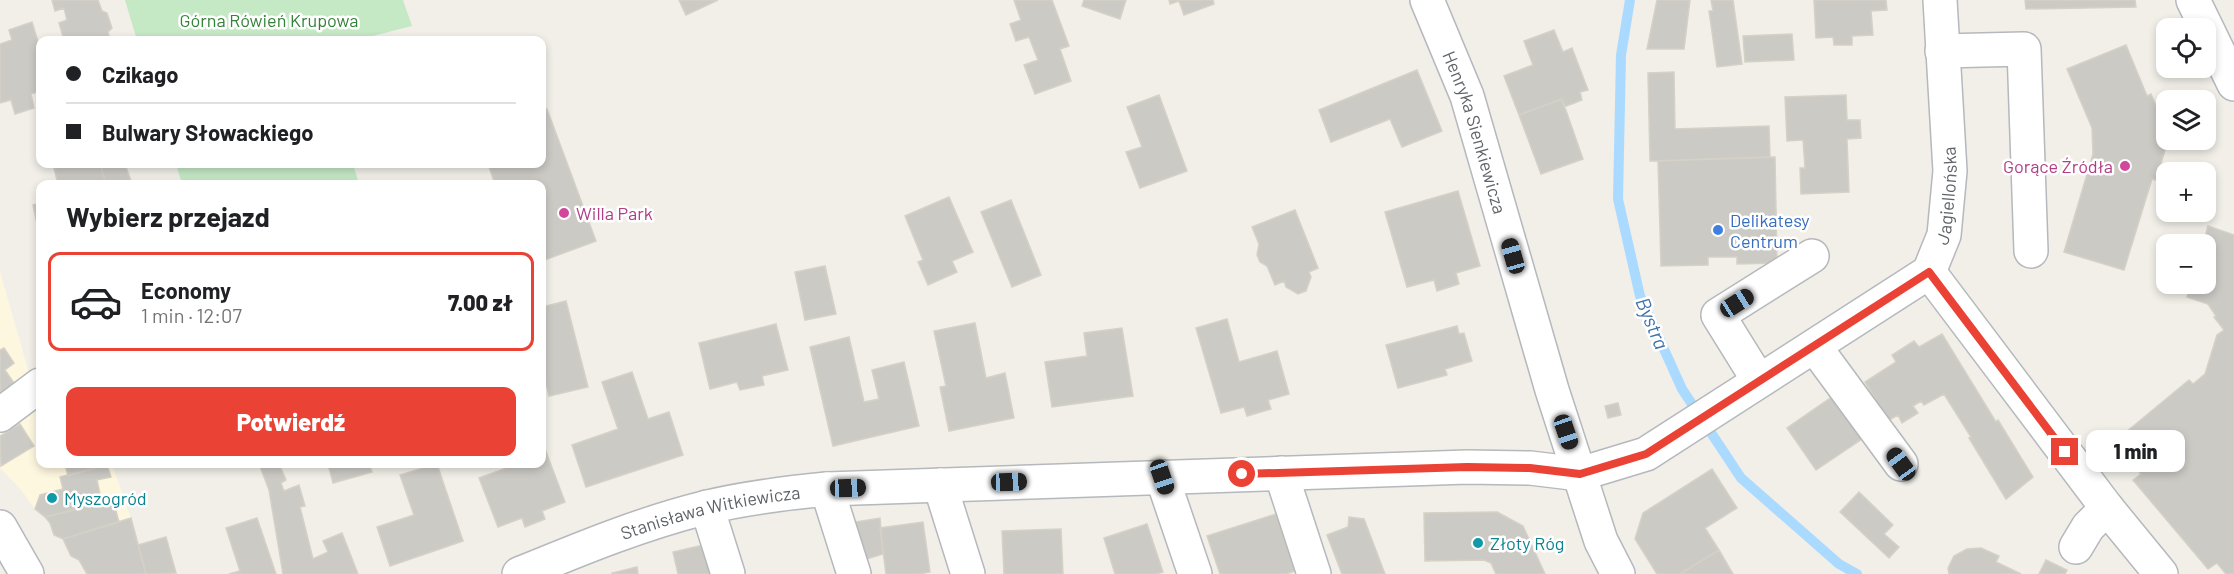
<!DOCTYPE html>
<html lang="pl">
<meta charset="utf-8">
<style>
:root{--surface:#fff;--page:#f2f2f2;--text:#202124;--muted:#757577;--line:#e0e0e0;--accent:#ea4335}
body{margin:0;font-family:Barlow,sans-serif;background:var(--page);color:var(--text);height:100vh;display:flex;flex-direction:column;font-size:22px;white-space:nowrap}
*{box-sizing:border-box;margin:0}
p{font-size:20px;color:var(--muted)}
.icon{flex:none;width:33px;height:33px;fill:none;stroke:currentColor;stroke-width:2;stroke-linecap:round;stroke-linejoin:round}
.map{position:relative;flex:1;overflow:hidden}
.sheet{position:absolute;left:36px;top:180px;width:510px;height:288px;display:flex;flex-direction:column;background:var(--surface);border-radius:12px;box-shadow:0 3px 9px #0003}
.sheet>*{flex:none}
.banner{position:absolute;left:36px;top:36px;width:510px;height:132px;border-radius:12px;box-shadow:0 3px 9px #0003;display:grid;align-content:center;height:132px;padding:0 30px;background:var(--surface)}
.fabs{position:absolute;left:2156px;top:18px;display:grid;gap:12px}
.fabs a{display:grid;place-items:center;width:60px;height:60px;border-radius:12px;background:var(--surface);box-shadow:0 3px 9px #0003;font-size:30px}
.end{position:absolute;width:27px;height:27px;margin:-14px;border:8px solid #ea4335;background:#fff;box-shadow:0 0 0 3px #fff}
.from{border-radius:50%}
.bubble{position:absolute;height:42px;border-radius:12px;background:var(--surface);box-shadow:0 3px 9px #0003;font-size:20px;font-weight:800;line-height:42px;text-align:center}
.car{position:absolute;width:18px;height:36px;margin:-18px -9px;border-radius:8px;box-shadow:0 0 4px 2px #0007;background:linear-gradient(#222 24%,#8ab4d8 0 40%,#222 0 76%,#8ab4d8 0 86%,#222 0)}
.banner b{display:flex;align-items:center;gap:21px;height:57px;font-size:22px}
.banner b+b{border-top:2px solid var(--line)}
.banner i{width:15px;height:15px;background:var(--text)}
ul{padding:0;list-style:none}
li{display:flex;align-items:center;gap:18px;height:99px;margin:0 12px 9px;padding:0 18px;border:3px solid transparent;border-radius:12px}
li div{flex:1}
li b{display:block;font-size:22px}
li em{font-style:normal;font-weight:800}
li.current{border-color:var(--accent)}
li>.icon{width:54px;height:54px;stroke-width:1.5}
h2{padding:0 30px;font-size:27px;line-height:72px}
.action{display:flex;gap:12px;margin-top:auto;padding:12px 30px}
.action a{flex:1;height:69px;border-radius:12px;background:var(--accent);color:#fff;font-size:24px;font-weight:800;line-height:69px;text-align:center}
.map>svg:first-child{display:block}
.commercial{fill:#fef7e0}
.green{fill:#c5e8c5}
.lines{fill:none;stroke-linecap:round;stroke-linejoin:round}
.stream{stroke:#aadaff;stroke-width:10}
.building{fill:#cccac5;stroke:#d6d1c6;stroke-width:1.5}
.minor-casing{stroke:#b5b8bc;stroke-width:36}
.minor{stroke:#fff;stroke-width:33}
.route{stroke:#ea4335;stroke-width:8}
.hotel-dot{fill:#d1479c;stroke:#fff;stroke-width:2}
.shop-dot{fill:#3f7fe0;stroke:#fff;stroke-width:2}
.culture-dot{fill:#0f9aa8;stroke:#fff;stroke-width:2}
.labels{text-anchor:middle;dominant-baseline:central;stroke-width:5;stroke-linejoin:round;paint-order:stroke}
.park-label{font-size:18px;fill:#348238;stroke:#fff}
.street-label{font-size:18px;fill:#5f6368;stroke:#fff}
.hotel-label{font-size:18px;fill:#b23c85;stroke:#fff;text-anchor:end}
.shop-label{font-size:18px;fill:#366cbe;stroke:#fff;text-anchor:start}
.culture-label{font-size:18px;fill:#0d838f;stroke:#fff;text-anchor:start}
.water-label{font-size:20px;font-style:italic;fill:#4174aa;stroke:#fff}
</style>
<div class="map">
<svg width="2234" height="574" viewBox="0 0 2234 574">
<rect width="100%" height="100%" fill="#f1efe8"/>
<path class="commercial" d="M0,272L37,401H40V464H112L131,518L146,574H87L79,560L71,556L63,539L54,535L50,523L45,517L35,509L21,490L0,468Z"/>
<path class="green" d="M125,0H403L412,26L357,40H137Z
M176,164H353L359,184H182Z"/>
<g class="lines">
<path class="stream" d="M1630,0L1621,55L1618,199L1640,296L1682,389L1741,478L1839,564L1857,574"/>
</g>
<path class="building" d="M52,0H98L102,11L107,13L112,28L108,32L110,40H64L59,23L67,20L64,8L55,11Z
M679,0H718L686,15Z
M1014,0H1052L1069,46L1060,49L1071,81L1035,94L1024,65L1038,60L1029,37L1016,41L1010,24L1021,20Z
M1084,0H1126L1120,19L1082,6Z
M1169,0H1213L1214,4L1184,15L1179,1L1170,4Z
M1657,0H1690L1684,49H1647Z
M1711,0H1733L1742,64L1717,67L1709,11H1713Z
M1814,0H1886L1887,10L1871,11L1873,35L1852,36V45H1834L1833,37L1816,38Z
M2025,0H2135L2136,7L2026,9Z
M32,22L40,48V91L31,94L34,108L15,114L11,100L0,103V44L12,40L9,30Z
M1554,30L1563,52L1572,48L1588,90L1580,92L1582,100L1564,107L1562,99L1519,115L1504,76L1533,65L1524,41Z
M1792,34L1794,60L1745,62L1743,36Z
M2126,45L2147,96L2151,94L2166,129V140H2168L2156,180L2152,179L2124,270L2064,252L2093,154L2092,128L2067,69Z
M1417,70L1442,131L1402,147L1390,119L1331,142L1319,110Z
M1674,72L1675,129L1769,126L1770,157L1650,161L1648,73Z
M1159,95L1187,171L1140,188L1126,152L1142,147L1127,107Z
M1846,95L1847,120H1860L1861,138L1847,139L1849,192L1801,194L1800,168H1805L1803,140L1787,141L1785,97Z
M1562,99L1583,159L1541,174L1519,115Z
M547,109L596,241L542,261V184H495L488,164H542V111Z
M1775,157L1777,263L1737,264V257H1708V265L1661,266L1658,161Z
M76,164H100L106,184H58L54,168Z
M100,164H125L132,184H106Z
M1458,191L1480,266L1456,273L1459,284L1437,291L1434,280L1407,287L1385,212Z
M949,197L973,252L952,261L957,272L928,285L918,262L923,260L905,216Z
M1011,200L1041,275L1012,287L981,212Z
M40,203V238L33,205Z
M1295,210L1318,268L1309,272L1311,277L1306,291L1298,294L1286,287L1284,281L1275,285L1267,266L1260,262L1257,255L1259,244L1252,227Z
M2208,226L2234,235V574H2226L2217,563L2208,569L2133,480L2141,474L2114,442L2189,380L2193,384L2205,374L2217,335L2224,330L2214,317L2216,316L2208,304L2187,297L2191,284H2205V244H2203Z
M2208,226L2234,235V574H2226L2217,563L2208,569L2133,480L2141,474L2114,442L2189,380L2193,384L2205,374L2217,335L2224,330L2214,317L2216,316L2208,304L2187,297L2191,284H2205V244H2203Z
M825,266L836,314L805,320L795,272Z
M566,301L588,387L549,396L542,367V307Z
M1227,319L1239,362L1277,351L1289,394L1268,400L1271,409L1247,416L1244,407L1221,413L1196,328Z
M975,323L986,378L1005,373L1014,418L949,431L940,387L946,386L934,331Z
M776,324L788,370L762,376L764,385L740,390L737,382L710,389L699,343Z
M1457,326L1459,334L1464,333L1472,361L1445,369L1447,375L1398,388L1386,345Z
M1122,328L1133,396L1052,407L1045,362L1087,356L1084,333Z
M1942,334L1996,422L1998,420L2033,477L2006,499L1969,438L1971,437L1944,394L1924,405L1921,401L1913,406L1918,413L1902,423L1898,415L1889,420L1883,411L1877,415L1870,404L1876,400L1865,382L1896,362L1892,355L1914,341L1919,347Z
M849,337L864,402L879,399L872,370L904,362L919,426L833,446L810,347Z
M4,348L14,363L5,370L16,386L0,398V350Z
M632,372L648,419L669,412L683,455L586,487L572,445L618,429L602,382Z
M1836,394L1865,437L1816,470L1787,428Z
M1618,403L1621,415L1608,418L1605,406Z
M20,424L34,446L1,466L0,436Z
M542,441L565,502L542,511L545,519L525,527L522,518L498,527L479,478L518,464H542Z
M65,464H106L107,465L68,476Z
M259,464H281H279L286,480L281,483L284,491L299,485L305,506L300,507L313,559L328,552L323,541L342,533L358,574H283L269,490Z
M328,464H369L372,472L333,483Z
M437,464L463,541L390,566L377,527L414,515L400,475Z
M107,465L111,477L97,480L102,503L45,517L35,509L40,495L63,489L60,477Z
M1712,469L1737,508L1705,528L1719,550L1680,574H1657L1635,539L1643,513Z
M1859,492L1893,525L1884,534L1899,547L1889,558L1840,512Z
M113,500L119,522L63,539L54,535L50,523L45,517Z
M1497,512L1523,526L1545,574H1496L1491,563L1484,560L1425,561L1424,513Z
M1276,514L1295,571L1286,574H1220L1207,536Z
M1349,517L1364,519L1385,574H1342L1327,535L1348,527Z
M131,518L146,574H87L79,560L71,556L63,539Z
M257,518L276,574H229L240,571L226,528Z
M880,518L883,554L860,561L849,523Z
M923,522L930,572L919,574H886L880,528Z
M1147,524L1163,572L1156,574H1115L1104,538Z
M1061,529L1063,574H1004L1002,531Z
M166,537L176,573L146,574L138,545Z
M708,544L715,574H678L673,552Z
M1981,548L1999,556L1996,562L2021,574H1949L1948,568L1954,556L1967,549Z
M1719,550L1733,574H1680Z
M2046,560L2067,570L2065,574H2039Z
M637,567L638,574H612V573Z"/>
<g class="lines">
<defs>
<g id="minor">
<path id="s1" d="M1427,0L1467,96L1552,390L1601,541L1618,574"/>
<path d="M2193,0L2234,84"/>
<path d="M1942,51L2024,49L2031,251"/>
<path d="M1929,272L2107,508L2161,574"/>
<path d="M1815,347L1901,464"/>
<path d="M1759,381L1718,315L1812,256"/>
<path d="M0,415L40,385"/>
<path d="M1281,473L1314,574"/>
<path d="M1162,477L1195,574"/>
<path d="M940,485L968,574"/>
<path d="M827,489L854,574"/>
<path d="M707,507L728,574"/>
<path d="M0,527L27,574"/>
<path d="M2076,547L2088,527L2107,508"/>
<path id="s2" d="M519,574C580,549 640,524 704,508C744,498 786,493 827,489L1467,467L1530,468L1580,474L1646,454L1929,272L1944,235L1950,171L1940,0"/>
</g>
</defs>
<use href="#minor" class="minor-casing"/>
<use href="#minor" class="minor"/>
</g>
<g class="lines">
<path class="route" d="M1242,474L1467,467L1530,468L1580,474L1646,454L1929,272L2065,452"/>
</g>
<g class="hotel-dot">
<circle cx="2125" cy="166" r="6"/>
<circle cx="564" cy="213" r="6"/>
</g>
<circle class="shop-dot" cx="1718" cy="230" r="6"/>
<g class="culture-dot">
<circle cx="52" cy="498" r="6"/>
<circle cx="1478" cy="543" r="6"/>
</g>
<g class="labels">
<g class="park-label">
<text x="269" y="20">Górna Rówień Krupowa</text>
</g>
<g class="street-label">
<text stroke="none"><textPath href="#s1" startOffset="141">Henryka Sienkiewicza</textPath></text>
<text stroke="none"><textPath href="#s2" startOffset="1560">Jagiellońska</textPath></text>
<text stroke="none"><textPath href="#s2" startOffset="202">Stanisława Witkiewicza</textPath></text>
</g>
<g class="hotel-label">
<text x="2113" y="166">Gorące Źródła</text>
<text x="576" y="213" text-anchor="start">Willa Park</text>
</g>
<g class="shop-label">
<text x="1730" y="220">Delikatesy<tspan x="1730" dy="21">Centrum</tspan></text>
</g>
<g class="culture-label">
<text x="64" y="498">Myszogród</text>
<text x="1490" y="543">Złoty Róg</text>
</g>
<g class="water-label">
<text transform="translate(1653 323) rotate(67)">Bystra</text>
</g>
</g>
</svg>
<div class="fabs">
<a><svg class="icon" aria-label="locate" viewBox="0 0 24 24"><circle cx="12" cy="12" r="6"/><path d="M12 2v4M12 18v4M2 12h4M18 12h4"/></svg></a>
<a><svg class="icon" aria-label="layers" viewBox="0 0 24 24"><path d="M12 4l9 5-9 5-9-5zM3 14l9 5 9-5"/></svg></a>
<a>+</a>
<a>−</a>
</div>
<i class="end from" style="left:1242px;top:474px"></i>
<i class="end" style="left:2065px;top:452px"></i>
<div class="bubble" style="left:2086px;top:430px;width:99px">1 min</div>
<i class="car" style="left:1513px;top:256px;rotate:344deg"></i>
<i class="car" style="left:1737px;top:303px;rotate:58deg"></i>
<i class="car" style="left:1566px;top:432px;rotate:161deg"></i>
<i class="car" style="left:1901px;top:464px;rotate:324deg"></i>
<i class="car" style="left:1162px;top:477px;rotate:161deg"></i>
<i class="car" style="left:1009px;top:482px;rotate:88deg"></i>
<i class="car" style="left:848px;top:488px;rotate:88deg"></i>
<div class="banner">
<b><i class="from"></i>Czikago</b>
<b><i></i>Bulwary Słowackiego</b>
</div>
<section class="sheet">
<h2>Wybierz przejazd</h2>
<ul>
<li class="current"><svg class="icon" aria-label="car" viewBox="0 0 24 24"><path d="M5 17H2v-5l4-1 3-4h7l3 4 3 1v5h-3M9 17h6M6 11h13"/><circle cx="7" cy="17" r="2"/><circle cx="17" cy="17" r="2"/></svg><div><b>Economy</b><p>1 min · 12:07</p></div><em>7.00 zł</em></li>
</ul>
<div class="action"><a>Potwierdź</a></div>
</section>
</div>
